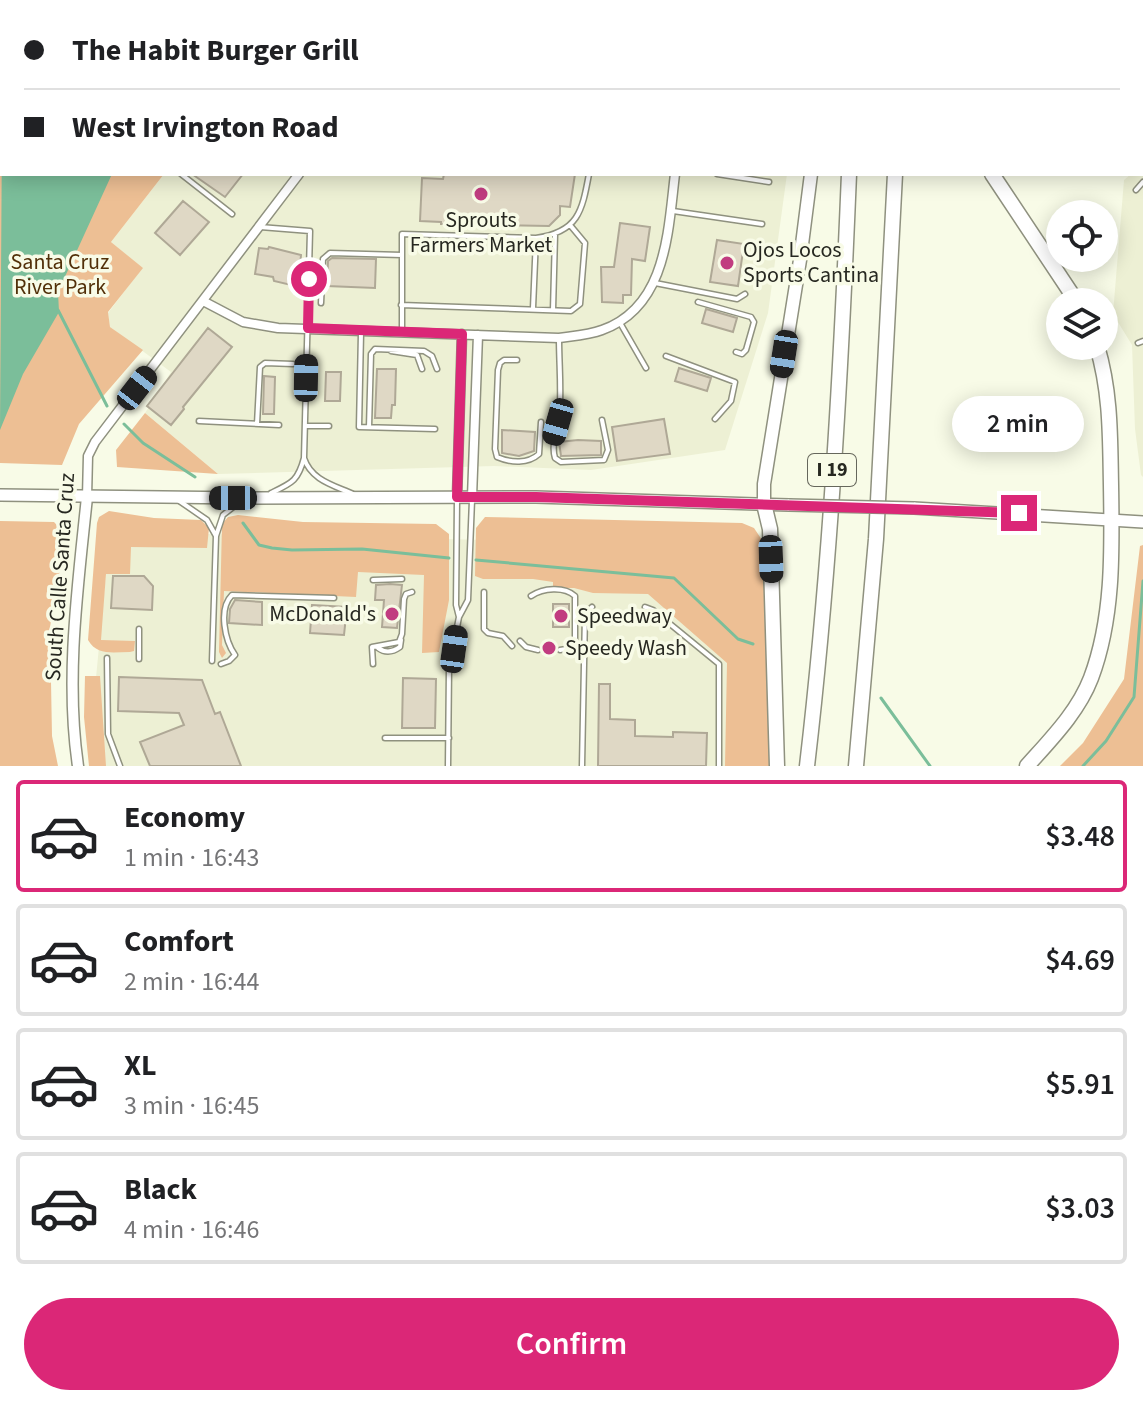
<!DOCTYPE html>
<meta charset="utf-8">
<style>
:root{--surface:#fff;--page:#f6f6f6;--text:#202124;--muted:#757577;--line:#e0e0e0;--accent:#db2777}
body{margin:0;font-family:"Source Sans 3",sans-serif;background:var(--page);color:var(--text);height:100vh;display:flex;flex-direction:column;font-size:30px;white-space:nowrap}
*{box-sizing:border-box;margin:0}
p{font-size:26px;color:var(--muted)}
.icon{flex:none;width:44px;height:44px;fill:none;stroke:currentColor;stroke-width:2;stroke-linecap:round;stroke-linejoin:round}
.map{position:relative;height:766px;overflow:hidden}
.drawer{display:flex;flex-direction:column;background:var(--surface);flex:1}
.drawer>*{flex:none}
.top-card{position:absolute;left:0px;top:0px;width:1144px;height:176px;box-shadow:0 4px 20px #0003;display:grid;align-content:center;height:176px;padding:0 24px;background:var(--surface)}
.controls{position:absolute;left:1046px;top:200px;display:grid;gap:16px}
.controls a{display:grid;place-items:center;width:72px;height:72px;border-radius:50%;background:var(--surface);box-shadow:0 4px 20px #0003;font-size:40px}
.end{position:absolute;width:36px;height:36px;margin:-18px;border:10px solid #db2777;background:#fff;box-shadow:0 0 0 4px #fff}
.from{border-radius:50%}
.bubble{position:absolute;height:56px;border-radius:28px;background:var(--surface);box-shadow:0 4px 20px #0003;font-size:26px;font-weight:600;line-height:56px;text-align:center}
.car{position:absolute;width:24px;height:48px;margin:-24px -12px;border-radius:10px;box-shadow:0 0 6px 2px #0007;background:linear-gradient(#222 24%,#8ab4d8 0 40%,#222 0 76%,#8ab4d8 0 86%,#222 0)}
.top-card b{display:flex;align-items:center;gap:28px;height:76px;font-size:30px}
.top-card b+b{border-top:2px solid var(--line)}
.top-card i{width:20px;height:20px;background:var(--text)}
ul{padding:14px 0 0;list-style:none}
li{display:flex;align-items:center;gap:24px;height:112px;margin:0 16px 12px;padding:0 8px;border:4px solid var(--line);border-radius:8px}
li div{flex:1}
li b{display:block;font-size:30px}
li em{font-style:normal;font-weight:600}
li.on{border-color:var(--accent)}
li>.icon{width:72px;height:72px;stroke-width:1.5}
.action{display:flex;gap:16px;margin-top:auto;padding:16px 24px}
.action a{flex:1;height:92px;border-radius:48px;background:var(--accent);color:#fff;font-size:32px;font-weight:600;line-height:92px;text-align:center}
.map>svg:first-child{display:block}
.built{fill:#edf0d4}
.green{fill:#edbf94}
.water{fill:#7bbe9a}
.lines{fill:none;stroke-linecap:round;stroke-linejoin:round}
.stream{stroke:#7bbe9a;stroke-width:3}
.building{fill:#dfd8c5;stroke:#afa896;stroke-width:2}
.service-casing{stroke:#8f917f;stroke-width:7}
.minor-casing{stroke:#8f917f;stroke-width:11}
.tertiary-casing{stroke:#8f917f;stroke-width:13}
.secondary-casing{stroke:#8f917f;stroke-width:14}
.primary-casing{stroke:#8f917f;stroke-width:15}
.motorway-casing{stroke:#8f917f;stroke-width:17}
.service{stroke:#fff;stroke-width:4}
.minor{stroke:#fff;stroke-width:8}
.tertiary{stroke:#fff;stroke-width:10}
.secondary{stroke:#fff;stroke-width:11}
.primary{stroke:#fff;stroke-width:12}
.motorway{stroke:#fff;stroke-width:14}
.secondary-bridge-casing{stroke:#8f917f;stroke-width:14;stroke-linecap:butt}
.secondary-bridge{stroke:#fff;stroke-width:11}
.route{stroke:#db2777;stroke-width:10}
.poi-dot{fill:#c13c80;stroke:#f8fbe7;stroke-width:3}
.labels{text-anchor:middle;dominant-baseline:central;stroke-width:7;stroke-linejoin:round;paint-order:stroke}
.shield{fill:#f8fbe7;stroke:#66675c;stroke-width:2}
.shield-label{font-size:20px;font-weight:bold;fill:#272821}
.poi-label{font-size:22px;fill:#272821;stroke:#f8fbe7;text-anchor:start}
.park-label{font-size:22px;fill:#523009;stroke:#f8fbe7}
.street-label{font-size:22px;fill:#272821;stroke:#f8fbe7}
</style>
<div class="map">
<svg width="1143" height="766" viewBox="0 0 1143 766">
<rect width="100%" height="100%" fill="#f8fbe7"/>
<path class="built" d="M231,0H810V2Z
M1143,163V477L1141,475L1135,429L1132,345L1113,314L1124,180L1131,174H1142Z
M164,174H787L768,313L725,450L591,470L494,466L218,474L145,413L171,372L110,327L108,313L142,268L111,242Z
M110,532L721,545L741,766H102L93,709Z"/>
<path class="green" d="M0,0H231L2,2V174H164L111,242L143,268L108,312L110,327L143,350L79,424L62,465L0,463Z
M145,413L218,474L117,467L116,450Z
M109,511L154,518L201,520L209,528L207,548L131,547L130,574H106L101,640L135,641L134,651L130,652C113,652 97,656 88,640L97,523L99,517Z
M238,515L303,522L436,524L449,534V600L439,652L422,653L424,575L358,572L356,597L224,591L222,645L226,653L222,658L219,652L222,524L228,517Z
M485,517L742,523L754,528L764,543L772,766H725L727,663L648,594L593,593L574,588H553V582L533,579H483L475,576L476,528Z
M0,521L54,522L66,535L50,627L52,736L58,766H0Z
M1143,545V766H1060L1083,743L1124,679L1140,546Z
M85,676H100L106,766H89L84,717Z"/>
<path class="water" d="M2,125V174H112L58,292L59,312L23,374L0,430Z"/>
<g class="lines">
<path class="stream" d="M58,310L107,406
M124,424L143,443L195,477
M243,523L259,545L272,548L292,550L362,549L449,558
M476,560L674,578L738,639L753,644
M881,698L930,766
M1083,766L1106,741L1134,697L1143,581"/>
</g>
<path class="building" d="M192,174H243L225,197Z
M444,174H575L570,207L560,206V215L549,226L441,224V222L420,221L422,178L443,179Z
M183,201L209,222L180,255L155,233Z
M620,223L650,227L645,261L632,259L631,295H623V303L602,302L601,267H614Z
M717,240L744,244L738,286L710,282Z
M269,247L301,255L299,276L291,285L274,281L273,277L255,274L259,248L268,249Z
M332,258L376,259L375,288L327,286L328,261Z
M706,309L737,318L733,332L702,323Z
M208,328L232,347L183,407L184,409L171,425L147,406Z
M679,368L711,378L707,391L675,381Z
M377,369H396L395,405H392L391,418H375Z
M326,372H341L340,401H325Z
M264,376L275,377L274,414H263Z
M664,419L670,454L617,461L612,427Z
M502,430L535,432L534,451L519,456L502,453Z
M578,440L601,441V455L561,456L559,442Z
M113,576H144L153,586L152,610L111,608Z
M390,584L402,585L397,628L382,627L384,600H375L376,585Z
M235,600L262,602V625L229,623L230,609Z
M553,604H569V627H553Z
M312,605L347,607L344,635L310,633Z
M119,677L202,680L215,714L220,712L241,766H150L140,742L184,725L179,713L118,711Z
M403,678L436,679L435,728H402Z
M599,684H610V719L635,720V736L673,737V732L707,733L706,766H598Z"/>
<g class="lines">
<defs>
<path id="service" d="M287,0L288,2
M342,0V2
M268,2L269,0
M492,2L493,0
M614,2L615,0
M724,2V0
M1141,2L1142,0
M1142,139L1143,140
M181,174L232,214
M717,174L769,182
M1136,190L1143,182
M673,211L762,224
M260,227L310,231L304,458
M536,238C578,232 582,212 589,174
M655,283L737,299L745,294
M698,302L751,317L754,322L746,350L742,354L736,352
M321,303L323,259L330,253L402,255
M401,305L571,311L580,304L585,243L570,225
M553,310L555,235
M619,321L646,368
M402,331V234L536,238L533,308
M361,333L359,427L435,429
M559,338C559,365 562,394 559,421C557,434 551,444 555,458L561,462L604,460L608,450L602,420
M1138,343L1143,341
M391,351L417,355L422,369
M666,356L735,382L731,401L715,419
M517,360H504L500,363L498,370L495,449L497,457C511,463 528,464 539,454L541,422
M199,421L279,425
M257,424L260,367L265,363L293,364
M305,426H329
M369,427L371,354L375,349L424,351L432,356L437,369
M271,493C292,483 298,481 304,458C311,480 333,485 353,494
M178,500L207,520L216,536
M457,500L456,605L459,617
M373,580L402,579
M484,592V629L488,633L503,636L512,646
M531,596C543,588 564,586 575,596V642L572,648L560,650
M645,607L653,610L719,664V766
M520,641L526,647L538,650
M378,648C385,653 393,652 400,647L401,640
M107,658L108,734L120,766
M139,659V629
M212,661L216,536L223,515L241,501
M221,664L229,661L235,655C225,641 218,609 232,595L334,598
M373,664L372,647L399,642L402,634L404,599L406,594L412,592
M385,738H449
M448,766L449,668L459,617L468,600L472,500
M582,766L585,614L592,607"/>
<path id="minor" d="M387,2L388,0
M699,2V0
M203,301L243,322L278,328L559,338C573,336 589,335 602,330C667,307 668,231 675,174
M87,497L88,456L95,442L299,174
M457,497L462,334
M472,497L478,335"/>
<path id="tertiary" d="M78,766C65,678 78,585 87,497"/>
<path id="secondary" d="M0,495L244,498L536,497L789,505
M914,508L1143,522"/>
<path id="primary" d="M826,2V0
M764,504V484L800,260L811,174"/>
<path id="motorway" d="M923,0V2
M855,2V0
M901,2V0
M992,174L1077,302
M764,504L770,529L777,766
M807,766C830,570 841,371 849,174
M856,766L876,539L895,174
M1027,766C1051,739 1078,712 1091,678C1114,617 1112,548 1111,485C1110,437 1111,393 1097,346"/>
</defs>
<use href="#service" class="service-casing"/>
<use href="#minor" class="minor-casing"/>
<use href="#tertiary" class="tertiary-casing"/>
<use href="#secondary" class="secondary-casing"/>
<use href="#primary" class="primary-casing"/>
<use href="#motorway" class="motorway-casing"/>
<use href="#service" class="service"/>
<use href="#minor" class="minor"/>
<use href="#tertiary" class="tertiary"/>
<use href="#secondary" class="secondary"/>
<use href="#primary" class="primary"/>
<use href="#motorway" class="motorway"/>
<defs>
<path id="secondary-bridge" d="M789,505L914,508"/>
</defs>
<use href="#secondary-bridge" class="secondary-bridge-casing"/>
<use href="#secondary-bridge" class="secondary-bridge"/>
</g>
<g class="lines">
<path class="route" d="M309,279L308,328L462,334L457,497H536L1019,513"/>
</g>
<g class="poi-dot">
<circle cx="481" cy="194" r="8"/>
<circle cx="727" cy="263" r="8"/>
<circle cx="392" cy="614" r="8"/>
<circle cx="561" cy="616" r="8"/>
<circle cx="549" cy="648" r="8"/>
</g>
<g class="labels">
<rect class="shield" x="808" y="454" width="48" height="32" rx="6"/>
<g class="shield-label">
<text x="832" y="470">I 19</text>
</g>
<g class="poi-label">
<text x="481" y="220" text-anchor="middle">Sprouts<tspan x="481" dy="25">Farmers Market</tspan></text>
<text x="743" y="250">Ojos Locos<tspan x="743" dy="25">Sports Cantina</tspan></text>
<text x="376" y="614" text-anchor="end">McDonald's</text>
<text x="577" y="616">Speedway</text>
<text x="565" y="648">Speedy Wash</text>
</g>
<g class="park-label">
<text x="60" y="262">Santa Cruz<tspan x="60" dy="25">River Park</tspan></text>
</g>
<g class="street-label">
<text transform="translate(60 577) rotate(-86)">South Calle Santa Cruz</text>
</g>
</g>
</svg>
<div class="controls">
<a><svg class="icon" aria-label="locate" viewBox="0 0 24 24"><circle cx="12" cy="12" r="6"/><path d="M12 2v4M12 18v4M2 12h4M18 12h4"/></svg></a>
<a><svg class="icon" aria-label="layers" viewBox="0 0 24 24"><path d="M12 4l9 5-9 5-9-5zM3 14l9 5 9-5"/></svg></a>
</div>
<i class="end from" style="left:309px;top:279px"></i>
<i class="end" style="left:1019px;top:513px"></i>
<div class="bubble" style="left:952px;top:396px;width:132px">2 min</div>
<i class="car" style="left:784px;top:354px;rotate:189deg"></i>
<i class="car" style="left:306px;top:378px;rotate:1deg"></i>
<i class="car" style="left:137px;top:388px;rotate:38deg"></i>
<i class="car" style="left:558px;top:422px;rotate:196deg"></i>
<i class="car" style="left:233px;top:498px;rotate:270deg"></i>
<i class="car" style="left:771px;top:559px;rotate:178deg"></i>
<i class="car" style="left:454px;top:649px;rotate:8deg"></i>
<div class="top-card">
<b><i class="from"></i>The Habit Burger Grill</b>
<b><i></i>West Irvington Road</b>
</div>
</div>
<section class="drawer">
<ul>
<li class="on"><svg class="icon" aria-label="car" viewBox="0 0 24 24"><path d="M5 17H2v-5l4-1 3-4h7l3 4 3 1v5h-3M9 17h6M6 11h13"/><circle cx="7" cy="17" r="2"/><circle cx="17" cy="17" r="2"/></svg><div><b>Economy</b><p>1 min · 16:43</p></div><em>$3.48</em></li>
<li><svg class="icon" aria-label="car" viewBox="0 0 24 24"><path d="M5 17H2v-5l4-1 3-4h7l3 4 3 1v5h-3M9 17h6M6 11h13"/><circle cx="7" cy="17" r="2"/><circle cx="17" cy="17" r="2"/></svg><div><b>Comfort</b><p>2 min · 16:44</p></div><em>$4.69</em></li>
<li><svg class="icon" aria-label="car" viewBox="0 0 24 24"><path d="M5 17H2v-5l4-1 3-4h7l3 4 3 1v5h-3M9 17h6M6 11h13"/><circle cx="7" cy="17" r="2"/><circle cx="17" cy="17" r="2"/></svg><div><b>XL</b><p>3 min · 16:45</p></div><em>$5.91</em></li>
<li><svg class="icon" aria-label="car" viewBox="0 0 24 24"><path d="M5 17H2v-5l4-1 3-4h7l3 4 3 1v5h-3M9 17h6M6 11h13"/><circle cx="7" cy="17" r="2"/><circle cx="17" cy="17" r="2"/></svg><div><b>Black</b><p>4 min · 16:46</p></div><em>$3.03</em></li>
</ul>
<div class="action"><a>Confirm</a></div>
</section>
